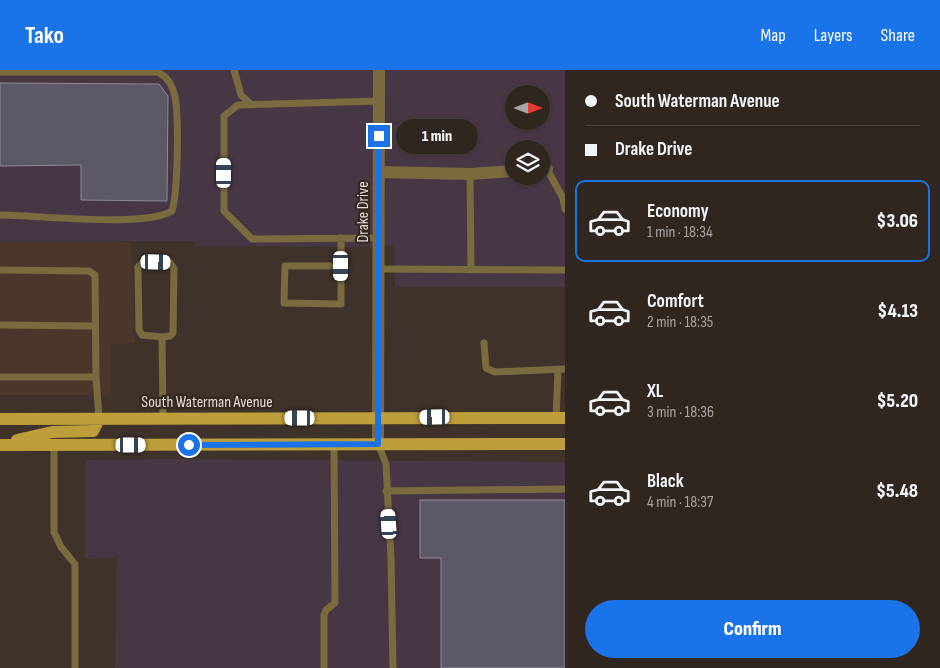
<!DOCTYPE html>
<meta charset="utf-8">
<style>
:root{--surface:#2f2620;--page:#372e29;--text:#f1f3f6;--muted:#a7a5a5;--line:#4a433e;--accent:#1a73e8}
body{margin:0;font-family:"Sofia Sans Condensed",sans-serif;background:var(--page);color:var(--text);height:100vh;display:flex;flex-direction:column;font-size:19px;white-space:nowrap}
*{box-sizing:border-box;margin:0}
p{font-size:16px;color:var(--muted)}
.icon{flex:none;width:28px;height:28px;fill:none;stroke:currentColor;stroke-width:2;stroke-linecap:round;stroke-linejoin:round}
.map{position:relative;flex:1;overflow:hidden}
.drawer{display:flex;flex-direction:column;background:var(--surface);width:375px}
.drawer>*{flex:none}
.guide{display:grid;align-content:center;height:110px;padding:0 20px;background:var(--surface)}
.needle{width:32px;rotate:90deg}
.controls{position:absolute;left:505px;top:15px;display:grid;gap:10px}
.controls a{display:grid;place-items:center;width:45px;height:45px;border-radius:50%;background:var(--surface);box-shadow:0 1px 4px #0004,0 0 0 1px var(--line);font-size:25px}
.end{position:absolute;width:22px;height:22px;margin:-11px;border:6px solid #1a73e8;background:#fff;box-shadow:0 0 0 2px #fff}
.from{border-radius:50%}
.bubble{position:absolute;height:35px;border-radius:18px;background:var(--surface);box-shadow:0 1px 4px #0004,0 0 0 1px var(--line);font-size:16px;font-weight:800;line-height:35px;text-align:center}
.car{position:absolute;width:15px;height:30px;margin:-15px -8px;border-radius:6px;box-shadow:0 0 4px 1px #0007;background:linear-gradient(#fff 24%,#345 0 40%,#fff 0 76%,#345 0 86%,#fff 0)}
.guide b{display:flex;align-items:center;gap:18px;height:48px;font-size:19px}
.guide b+b{border-top:1px solid var(--line)}
.guide i{width:12px;height:12px;background:var(--text)}
ul{padding:0;list-style:none}
li{display:flex;align-items:center;gap:15px;height:82px;margin:0 10px 8px;padding:0 10px;border:2px solid transparent;border-radius:10px}
li div{flex:1}
li b{display:block;font-size:19px}
li em{font-style:normal;font-weight:800}
li.on{border-color:var(--accent)}
li>.icon{width:45px;height:45px;stroke-width:1.5}
.action{display:flex;gap:10px;margin-top:auto;padding:10px 20px}
.action a{flex:1;height:58px;border-radius:30px;background:var(--accent);color:#fff;font-size:20px;font-weight:800;line-height:58px;text-align:center}
header{display:flex;align-items:center;gap:30px;box-sizing:border-box;height:70px;padding:0 25px;background:var(--accent);color:#fff}
header strong{font-size:24px}
nav{display:flex;gap:28px;margin-inline-start:auto;font-size:18px}
main{display:flex;flex:1;min-height:0}
.map>svg:first-child{display:block}
.built{fill:#4a362b}
.industrial{fill:#473744;fill-rule:evenodd}
.building{fill:#5c5866;stroke:#8f8a9a}
.lines{fill:none;stroke-linecap:round;stroke-linejoin:round}
.service{stroke:#7a6b3f;stroke-width:7}
.minor{stroke:#7a6b3f;stroke-width:12}
.primary{stroke:#be9e3b;stroke-width:12}
.route{stroke:#1a73e8;stroke-width:6}
.labels{text-anchor:middle;dominant-baseline:central;stroke-width:4.5;stroke-linejoin:round;paint-order:stroke}
.street-label{font-size:16px;fill:#e3dbd6;stroke:#352821}
</style>
<header>
<strong>Tako</strong>
<nav><a>Map</a><a>Layers</a><a>Share</a></nav>
</header>
<main>
<div class="map">
<svg width="565" height="598" viewBox="0 0 565 598">
<rect width="100%" height="100%" fill="#3f322b"/>
<path class="built" d="M0,172H131L135,273L111,275V325H0Z"/>
<path class="industrial" d="M0,0H565V217H395L394,175L361,177L195,176V171L0,172ZM514,24H541V51H514ZM514,79H541V106H514Z
M169,389L565,392V598H115L117,488L85,489V390Z"/>
<path class="building" d="M0,13L159,14L168,26L167,131L81,130V95L0,96Z
M420,430H565V598H441V488H420Z"/>
<g class="lines">
<path class="service" d="M234,0L241,25L251,34
M0,2H158C168,7 173,16 175,27C179,48 178,121 172,141C144,158 38,145 0,145
M547,99L563,128L565,139
M470,104L471,200
M341,168C341,190 341,212 341,234L284,233L285,196H341
M379,168L252,169L224,141V46L238,35L379,31
M379,199L565,200
M0,200L89,201L95,205L96,307H0
M0,255L95,256
M162,267L142,265L139,260L138,197L143,192H170L174,199L173,263L170,266L162,267L163,348
M484,273L486,298L495,302L565,299
M96,307L99,349
M556,348L558,300
M378,374L386,394L391,488L393,598
M54,375V462L61,477L75,494V598
M386,421L565,419
M324,598V545L326,540L335,533L334,375"/>
<path class="minor" d="M541,100L547,99
M380,102L470,104L514,101
M378,374L379,0"/>
<path class="primary" d="M0,349L565,348
M17,370L52,362L93,361L99,349
M0,375L565,374"/>
</g>
<g class="lines">
<path class="route" d="M189,375L378,374L379,66"/>
</g>
<g class="labels">
<g class="street-label">
<text transform="translate(363 142) rotate(-90)">Drake Drive</text>
<text x="207" y="332">South Waterman Avenue</text>
</g>
</g>
</svg>
<div class="controls">
<a><svg class="needle" viewBox="-14 -14 28 28"><path d="M0-13l5 13h-10z" fill="#e53935"/><path d="M0 13l5-13h-10z" fill="#a7a5a5"/></svg></a>
<a><svg class="icon" aria-label="layers" viewBox="0 0 24 24"><path d="M12 4l9 5-9 5-9-5zM3 14l9 5 9-5"/></svg></a>
</div>
<i class="end from" style="left:189px;top:375px"></i>
<i class="end" style="left:379px;top:66px"></i>
<div class="bubble" style="left:396px;top:49px;width:82px">1 min</div>
<i class="car" style="left:224px;top:103px;rotate:0deg"></i>
<i class="car" style="left:156px;top:192px;rotate:91deg"></i>
<i class="car" style="left:341px;top:196px;rotate:180deg"></i>
<i class="car" style="left:435px;top:347px;rotate:269deg"></i>
<i class="car" style="left:300px;top:348px;rotate:270deg"></i>
<i class="car" style="left:131px;top:375px;rotate:90deg"></i>
<i class="car" style="left:389px;top:454px;rotate:356deg"></i>
</div>
<section class="drawer">
<div class="guide">
<b><i class="from"></i>South Waterman Avenue</b>
<b><i></i>Drake Drive</b>
</div>
<ul>
<li class="on"><svg class="icon" aria-label="car" viewBox="0 0 24 24"><path d="M5 17H2v-5l4-1 3-4h7l3 4 3 1v5h-3M9 17h6M6 11h13"/><circle cx="7" cy="17" r="2"/><circle cx="17" cy="17" r="2"/></svg><div><b>Economy</b><p>1 min · 18:34</p></div><em>$3.06</em></li>
<li><svg class="icon" aria-label="car" viewBox="0 0 24 24"><path d="M5 17H2v-5l4-1 3-4h7l3 4 3 1v5h-3M9 17h6M6 11h13"/><circle cx="7" cy="17" r="2"/><circle cx="17" cy="17" r="2"/></svg><div><b>Comfort</b><p>2 min · 18:35</p></div><em>$4.13</em></li>
<li><svg class="icon" aria-label="car" viewBox="0 0 24 24"><path d="M5 17H2v-5l4-1 3-4h7l3 4 3 1v5h-3M9 17h6M6 11h13"/><circle cx="7" cy="17" r="2"/><circle cx="17" cy="17" r="2"/></svg><div><b>XL</b><p>3 min · 18:36</p></div><em>$5.20</em></li>
<li><svg class="icon" aria-label="car" viewBox="0 0 24 24"><path d="M5 17H2v-5l4-1 3-4h7l3 4 3 1v5h-3M9 17h6M6 11h13"/><circle cx="7" cy="17" r="2"/><circle cx="17" cy="17" r="2"/></svg><div><b>Black</b><p>4 min · 18:37</p></div><em>$5.48</em></li>
</ul>
<div class="action"><a>Confirm</a></div>
</section>
</main>
